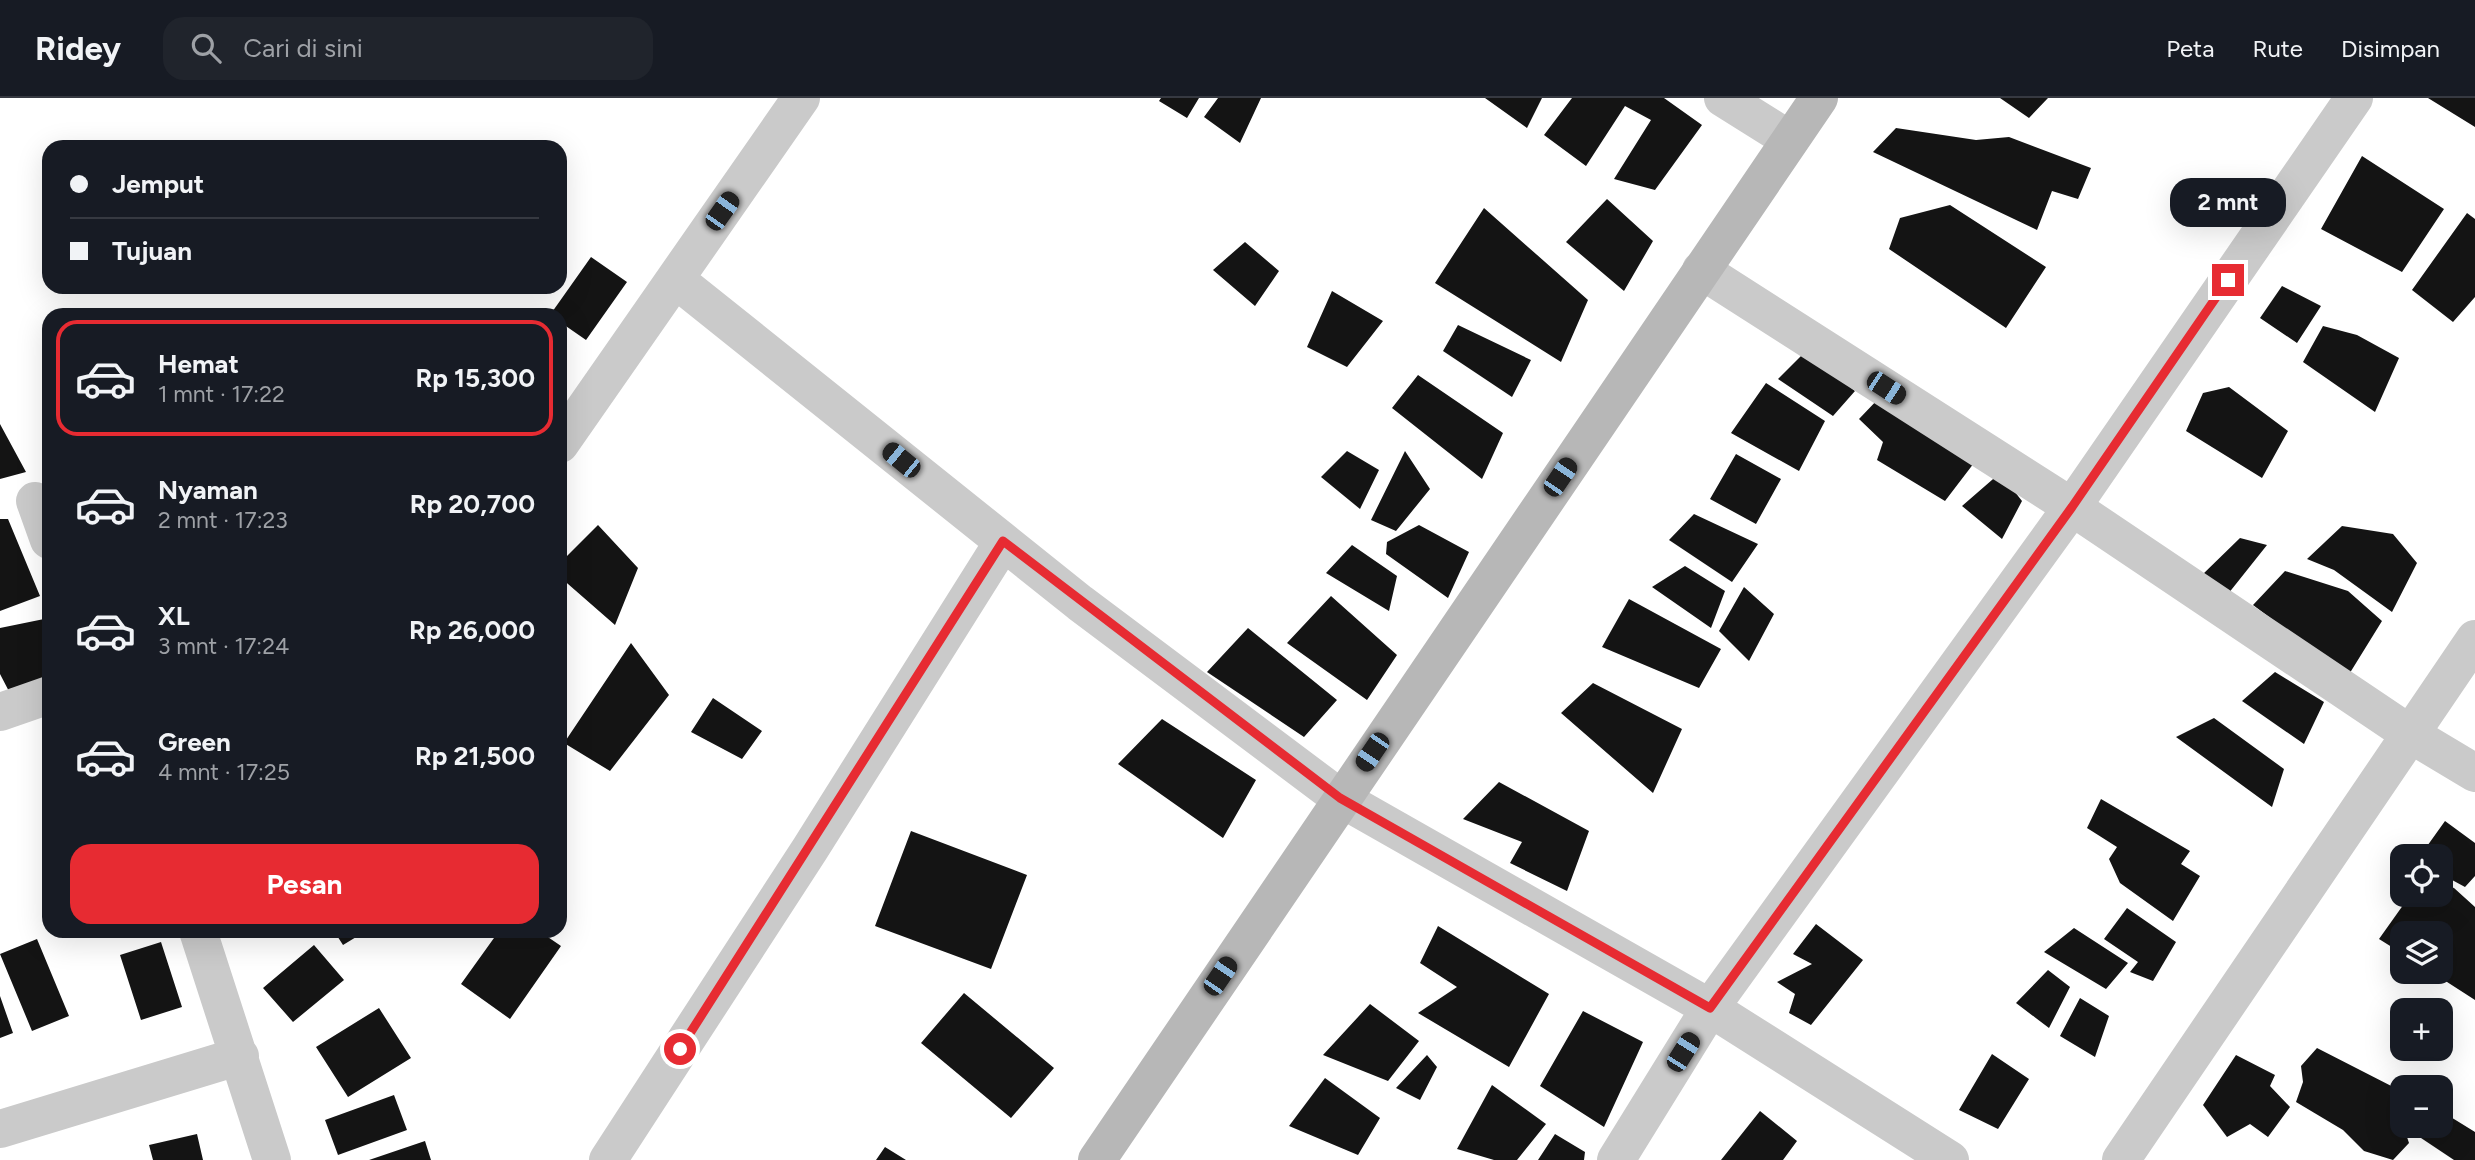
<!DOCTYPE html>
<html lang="id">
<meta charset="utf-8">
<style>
:root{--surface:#171b24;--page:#20242c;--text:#f1f3f6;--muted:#9ea1a6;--line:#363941;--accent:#e72b32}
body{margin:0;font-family:Figtree,sans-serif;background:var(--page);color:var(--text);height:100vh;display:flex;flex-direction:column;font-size:26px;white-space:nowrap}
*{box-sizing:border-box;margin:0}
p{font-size:23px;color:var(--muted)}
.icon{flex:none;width:38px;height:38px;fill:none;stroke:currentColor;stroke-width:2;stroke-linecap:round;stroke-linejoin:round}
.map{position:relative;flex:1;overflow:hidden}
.side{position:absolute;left:42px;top:210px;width:525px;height:630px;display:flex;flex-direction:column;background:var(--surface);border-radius:21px;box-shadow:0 7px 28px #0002}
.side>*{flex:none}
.guide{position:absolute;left:42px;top:42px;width:525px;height:154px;border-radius:21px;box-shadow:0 7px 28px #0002;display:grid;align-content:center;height:154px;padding:0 28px;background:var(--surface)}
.fabs{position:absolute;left:2390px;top:746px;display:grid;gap:14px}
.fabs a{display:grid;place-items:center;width:63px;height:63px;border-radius:14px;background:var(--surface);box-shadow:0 7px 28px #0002;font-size:35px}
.end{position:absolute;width:32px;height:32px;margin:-16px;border:9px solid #e72b32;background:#fff;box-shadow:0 0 0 4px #fff}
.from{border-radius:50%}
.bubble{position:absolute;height:49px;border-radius:21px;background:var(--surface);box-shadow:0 7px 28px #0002;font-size:23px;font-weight:700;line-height:49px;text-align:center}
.car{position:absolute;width:21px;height:42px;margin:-21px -10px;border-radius:9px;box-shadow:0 0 5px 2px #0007;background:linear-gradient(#222 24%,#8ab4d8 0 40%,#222 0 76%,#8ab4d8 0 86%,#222 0)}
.guide b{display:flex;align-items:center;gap:24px;height:66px;font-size:26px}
.guide b+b{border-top:2px solid var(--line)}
.guide i{width:18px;height:18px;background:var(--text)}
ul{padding:12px 0 0;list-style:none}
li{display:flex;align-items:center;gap:21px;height:116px;margin:0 14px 10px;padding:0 14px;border:4px solid transparent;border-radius:21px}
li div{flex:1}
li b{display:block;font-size:26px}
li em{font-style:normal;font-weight:700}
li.on{border-color:var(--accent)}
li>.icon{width:63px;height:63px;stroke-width:1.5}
.cta{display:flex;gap:14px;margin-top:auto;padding:14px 28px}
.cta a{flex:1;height:80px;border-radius:21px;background:var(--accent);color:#fff;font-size:28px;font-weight:700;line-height:80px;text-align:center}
header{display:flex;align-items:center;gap:42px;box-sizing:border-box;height:98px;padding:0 35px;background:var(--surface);border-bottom:2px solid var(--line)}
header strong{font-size:33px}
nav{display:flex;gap:38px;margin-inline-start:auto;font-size:24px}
.search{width:490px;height:63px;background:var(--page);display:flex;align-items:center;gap:18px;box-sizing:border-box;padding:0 24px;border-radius:21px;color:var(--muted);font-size:26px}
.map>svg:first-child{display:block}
.building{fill:#141414}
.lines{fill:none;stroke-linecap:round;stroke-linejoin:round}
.minor{stroke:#cacaca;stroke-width:38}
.secondary{stroke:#b7b7b7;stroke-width:38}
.route{stroke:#e72b32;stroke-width:9}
</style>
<header>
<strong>Ridey</strong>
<div class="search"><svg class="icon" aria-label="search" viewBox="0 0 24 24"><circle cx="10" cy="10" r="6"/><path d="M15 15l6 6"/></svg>Cari di sini</div>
<nav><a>Peta</a><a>Rute</a><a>Disimpan</a></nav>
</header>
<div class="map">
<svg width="2475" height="1062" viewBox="0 0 2475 1062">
<rect width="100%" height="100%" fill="#fff"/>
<path class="building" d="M1161,0H1199L1187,20L1159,3Z
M1218,0H1261L1240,45L1204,19Z
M1485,0H1542L1527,30Z
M1572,0H1664L1702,27L1655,92L1614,81L1651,22L1625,8L1586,68L1544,37Z
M2000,0H2048L2029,20Z
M2428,0H2475V29Z
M1896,30L1976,42L2009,39L2091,70L2078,101L2052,93L2037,132L1873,54Z
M2362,58L2444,111L2402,174L2321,131Z
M1607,101L1653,143L1624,193L1566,144Z
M1950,107L2046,169L2006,230L1889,151L1900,120Z
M1484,110L1588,202L1561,264L1435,185Z
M2467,115L2475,121V199L2453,224L2412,192Z
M1245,144L1279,173L1255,208L1213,172Z
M591,159L627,184L586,242L560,224V217H550Z
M2282,188L2321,208L2297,245L2260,220Z
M1332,193L1383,223L1347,269L1307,249Z
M1458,227L1531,262L1512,299L1443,253Z
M2323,228L2357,237L2399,260L2375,314L2303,264Z
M1806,253L1855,293L1833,318L1778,281Z
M1418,277L1503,335L1482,381L1392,310Z
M1766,285L1825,323L1799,373L1731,335Z
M2229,289L2288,333L2262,380L2186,333L2203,295Z
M1880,299L1974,365L1945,403L1877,362L1883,344L1859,321Z
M0,326L26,374L0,381Z
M1347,353L1379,372L1360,411L1321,379Z
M1405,353L1430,391L1396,433L1371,422Z
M1736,356L1781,381L1756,426L1710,401Z
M2000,375L2022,403L2002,441L1962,408Z
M1694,416L1758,446L1732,484L1669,442Z
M0,421H8L40,498L0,513Z
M598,427L638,470L615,527L560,479V465Z
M1419,427L1469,454L1448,500L1386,456L1387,444Z
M2342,428L2393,436L2417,465L2392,514L2334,472L2307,461Z
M2240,440L2267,447L2228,496L2201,478Z
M1352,447L1397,478L1389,513L1326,475Z
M1685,468L1725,493L1711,530L1652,489Z
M2285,473L2348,493L2382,523L2348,578L2253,507Z
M1744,489L1774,516L1749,563L1719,533Z
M1331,498L1397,557L1367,602L1287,545Z
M1629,501L1721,551L1699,590L1602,549Z
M49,520V592L14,603L0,576V530Z
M1248,530L1337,602L1304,639L1207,574Z
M631,545L669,597L610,673L564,645Z
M2275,574L2324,604L2304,646L2242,603Z
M1593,585L1682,631L1653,695L1561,615Z
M713,600L762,633L742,661L691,634Z
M2214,620L2284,671L2272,709L2176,639Z
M1162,621L1256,682L1223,740L1118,666Z
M1499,684L1589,733L1567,793L1510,765L1522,744L1463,721Z
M2101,701L2190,753L2181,766L2200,778L2173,823L2120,785L2109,761L2117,749L2087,730Z
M2445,723L2475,745V778L2465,789L2441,776V758H2420Z
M911,733L1027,777L991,871L875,828Z
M2441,785L2454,790L2475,809V902L2430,873H2441V835H2403V856L2379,841L2411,796H2441Z
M2127,810L2176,844L2153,883L2130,874L2138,864L2104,841Z
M1816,826L1863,862L1811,927L1789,915L1795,896L1777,884L1812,866L1793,856Z
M1438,828L1549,896L1509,969L1418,915L1457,889L1420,865Z
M2074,830L2128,865L2106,891L2044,854Z
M334,833H366L343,847Z
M499,833H539L561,848L510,921L461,886Z
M37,841L69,918L32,933L0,856Z
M161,844L182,909L141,922L120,857Z
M314,847L344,882L293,924L263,890Z
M2048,872L2070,889L2049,930L2016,905Z
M964,895L1054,970L1011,1020L921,945Z
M0,898L13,935L0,940Z
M2080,900L2109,918L2095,959L2060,938Z
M1370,906L1419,943L1388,983L1323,957Z
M379,910L411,960L348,999L316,949Z
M1583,913L1643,944L1604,1029L1540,988Z
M2317,950L2403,994V1027L2409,1045L2393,1062L2364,1053L2343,1032L2296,1004L2303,984L2301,968Z
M1992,956L2029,981L1998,1031L1959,1012Z
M1427,957L1437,969L1420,1002L1396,990Z
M2236,957L2275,977L2270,988L2290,1009L2268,1039L2250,1026L2227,1039L2203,1007Z
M1325,980L1380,1020L1358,1057L1289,1028Z
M1492,987L1546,1026L1517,1062H1494L1457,1051Z
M394,997L407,1032L338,1057L325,1022Z
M1760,1013L1797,1043L1783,1062H1721Z
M2441,1013L2475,1034V1062H2454L2421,1040L2415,1027H2441Z
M197,1036L203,1062H153L149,1047Z
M1555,1036L1585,1054L1584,1062H1538Z
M425,1043L431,1062H369Z
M885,1049L906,1062H876Z"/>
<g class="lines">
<path class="minor" d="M1723,0L1790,42
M1701,172L2072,409L2410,636L2475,675
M675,181L1080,505L1340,700L1710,910L1950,1062
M560,346L801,0
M35,403L49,442
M0,614L49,597
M198,833L272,1062
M0,1031L240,958
M608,1062L810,751L1003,444
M1616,1062L1710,910L2072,409L2354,0
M2121,1062L2475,541"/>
<path class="secondary" d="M1097,1062L1819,0"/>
</g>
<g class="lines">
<path class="route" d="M680,951L1003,443L1340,700L1710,910L2072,409L2228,182"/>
</g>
</svg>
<div class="fabs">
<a><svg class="icon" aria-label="locate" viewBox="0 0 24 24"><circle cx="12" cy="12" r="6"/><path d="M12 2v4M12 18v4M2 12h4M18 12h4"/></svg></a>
<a><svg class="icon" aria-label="layers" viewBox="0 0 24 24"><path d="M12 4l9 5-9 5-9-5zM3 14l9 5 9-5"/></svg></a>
<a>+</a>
<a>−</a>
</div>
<i class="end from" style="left:680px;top:951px"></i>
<i class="end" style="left:2228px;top:182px"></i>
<div class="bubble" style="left:2170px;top:80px;width:116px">2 mnt</div>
<i class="car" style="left:722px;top:113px;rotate:35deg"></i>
<i class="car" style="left:1886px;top:290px;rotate:123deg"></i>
<i class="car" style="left:901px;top:362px;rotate:309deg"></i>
<i class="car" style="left:1560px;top:379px;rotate:34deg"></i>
<i class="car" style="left:1372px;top:654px;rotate:214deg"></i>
<i class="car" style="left:1220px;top:878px;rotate:34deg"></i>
<i class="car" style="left:1683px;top:954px;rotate:32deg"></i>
<div class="guide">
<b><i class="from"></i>Jemput</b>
<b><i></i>Tujuan</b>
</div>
<section class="side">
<ul>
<li class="on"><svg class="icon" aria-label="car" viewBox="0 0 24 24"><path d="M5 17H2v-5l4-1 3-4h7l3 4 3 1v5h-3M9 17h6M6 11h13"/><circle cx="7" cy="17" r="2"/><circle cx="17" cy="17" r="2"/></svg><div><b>Hemat</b><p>1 mnt · 17:22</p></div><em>Rp 15,300</em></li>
<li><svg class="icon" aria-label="car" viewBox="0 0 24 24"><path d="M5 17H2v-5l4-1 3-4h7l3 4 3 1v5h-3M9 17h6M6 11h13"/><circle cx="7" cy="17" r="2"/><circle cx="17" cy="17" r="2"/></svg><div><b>Nyaman</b><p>2 mnt · 17:23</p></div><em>Rp 20,700</em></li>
<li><svg class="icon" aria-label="car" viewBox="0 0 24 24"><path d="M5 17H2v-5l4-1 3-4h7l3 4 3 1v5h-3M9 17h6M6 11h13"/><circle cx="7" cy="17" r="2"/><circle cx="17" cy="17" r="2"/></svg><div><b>XL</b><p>3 mnt · 17:24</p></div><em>Rp 26,000</em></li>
<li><svg class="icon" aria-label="car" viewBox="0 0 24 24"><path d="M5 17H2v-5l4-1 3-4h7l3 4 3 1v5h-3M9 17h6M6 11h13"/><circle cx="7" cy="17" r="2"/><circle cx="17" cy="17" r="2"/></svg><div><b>Green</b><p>4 mnt · 17:25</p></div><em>Rp 21,500</em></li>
</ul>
<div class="cta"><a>Pesan</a></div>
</section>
</div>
